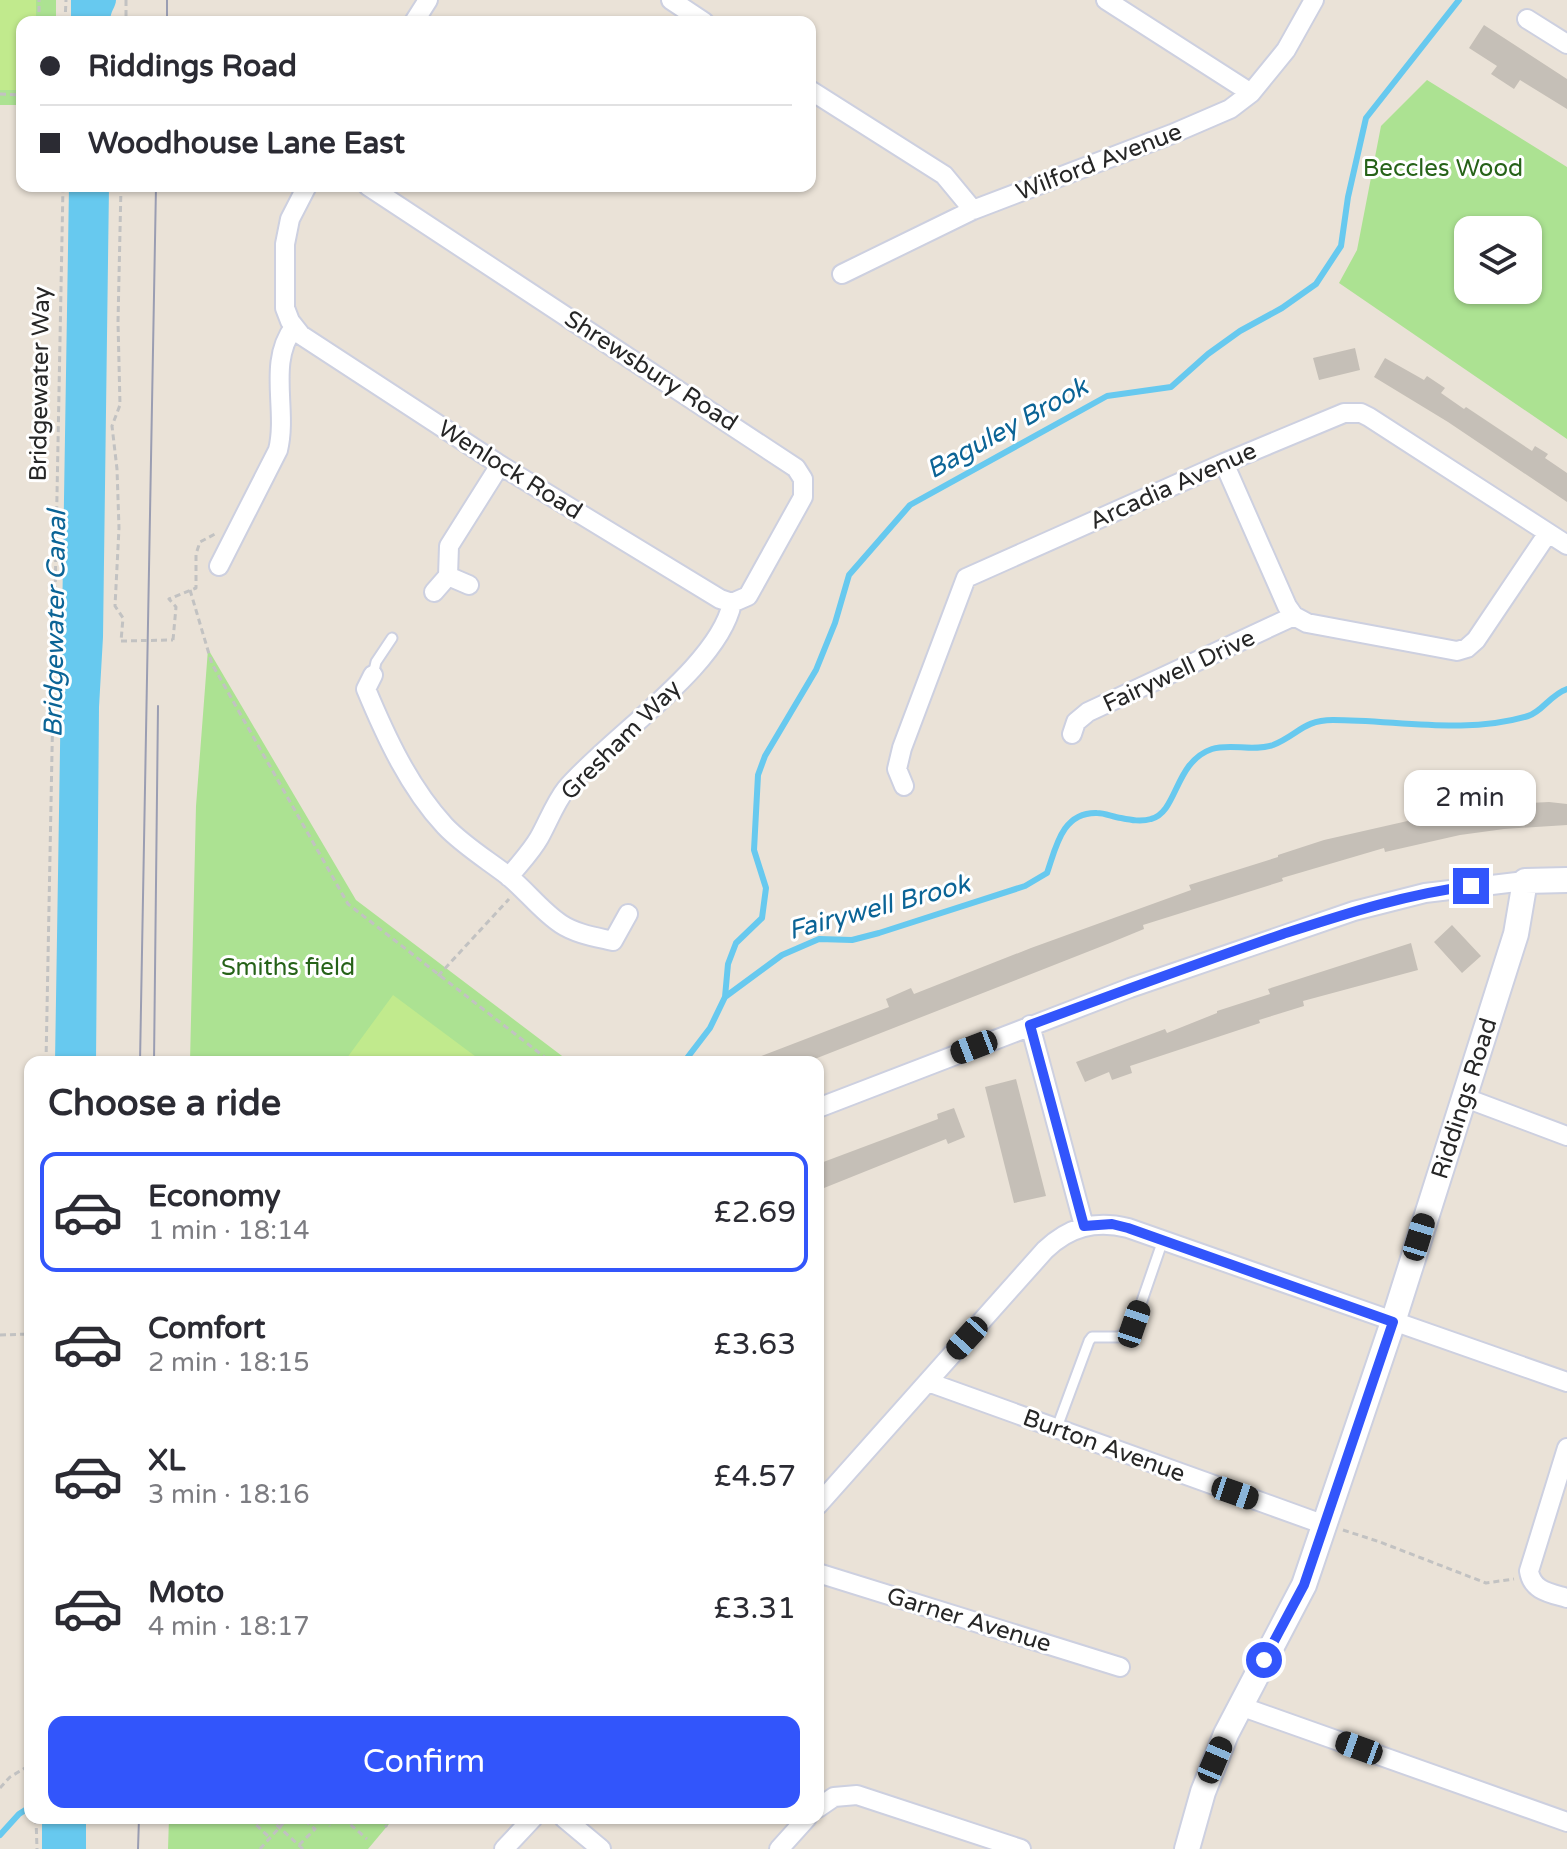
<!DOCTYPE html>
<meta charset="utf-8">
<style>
:root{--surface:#fff;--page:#f2f2f3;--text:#2b2b33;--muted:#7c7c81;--line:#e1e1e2;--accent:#3255fb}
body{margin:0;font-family:"Varela Round",sans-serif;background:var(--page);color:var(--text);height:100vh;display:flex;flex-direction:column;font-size:30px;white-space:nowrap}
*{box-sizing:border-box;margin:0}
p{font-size:26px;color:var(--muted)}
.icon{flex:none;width:44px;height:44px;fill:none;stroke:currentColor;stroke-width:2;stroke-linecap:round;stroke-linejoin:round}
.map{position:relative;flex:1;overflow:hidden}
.panel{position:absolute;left:24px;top:1056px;width:800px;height:768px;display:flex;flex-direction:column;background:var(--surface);border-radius:16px;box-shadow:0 2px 6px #0004}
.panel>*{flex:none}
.top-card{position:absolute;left:16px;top:16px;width:800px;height:176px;border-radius:16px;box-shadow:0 2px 6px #0004;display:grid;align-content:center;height:176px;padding:0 24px;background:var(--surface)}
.tools{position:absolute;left:1454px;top:216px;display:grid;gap:16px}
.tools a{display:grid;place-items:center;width:88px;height:88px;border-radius:16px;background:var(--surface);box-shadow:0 2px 6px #0004;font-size:40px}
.end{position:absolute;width:36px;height:36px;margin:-18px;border:10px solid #3255fb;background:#fff;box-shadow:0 0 0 4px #fff}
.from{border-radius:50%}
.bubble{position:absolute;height:56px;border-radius:16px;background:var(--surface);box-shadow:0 2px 6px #0004;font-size:26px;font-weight:600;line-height:56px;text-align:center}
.car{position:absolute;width:24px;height:48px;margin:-24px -12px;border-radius:10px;box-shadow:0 0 6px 2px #0007;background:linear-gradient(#222 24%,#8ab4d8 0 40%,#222 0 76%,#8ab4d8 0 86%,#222 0)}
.top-card b{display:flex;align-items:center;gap:28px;height:76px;font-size:30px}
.top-card b+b{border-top:2px solid var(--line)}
.top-card i{width:20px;height:20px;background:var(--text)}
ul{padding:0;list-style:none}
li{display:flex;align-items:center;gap:24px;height:120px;margin:0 16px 12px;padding:0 8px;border:4px solid transparent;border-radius:16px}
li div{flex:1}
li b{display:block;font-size:30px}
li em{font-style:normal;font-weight:600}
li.selected{border-color:var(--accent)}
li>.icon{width:72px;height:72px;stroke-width:1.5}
h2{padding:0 24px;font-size:36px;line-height:96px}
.primary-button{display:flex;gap:16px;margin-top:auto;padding:16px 24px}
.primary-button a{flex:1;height:92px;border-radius:16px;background:var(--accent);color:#fff;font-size:32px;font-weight:600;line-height:92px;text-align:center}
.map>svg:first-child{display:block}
.green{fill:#ace292;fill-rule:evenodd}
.pitch{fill:#c1ea8d}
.water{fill:#67c9ef}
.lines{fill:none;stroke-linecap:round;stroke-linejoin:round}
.stream{stroke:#67c9ef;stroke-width:6}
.building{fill:#c5bfb7}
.service-casing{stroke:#cdd0e0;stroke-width:13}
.minor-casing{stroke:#cdd0e0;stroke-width:22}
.tertiary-casing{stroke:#cdd0e0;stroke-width:28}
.path{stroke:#c2c2c2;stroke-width:3;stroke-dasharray:6 4;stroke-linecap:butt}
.service{stroke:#fff;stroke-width:9}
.minor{stroke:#fff;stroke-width:18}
.tertiary{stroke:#fff;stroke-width:24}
.tram{stroke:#9a9db2;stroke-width:2}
.path-bridge{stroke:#c2c2c2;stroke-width:3;stroke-dasharray:6 4;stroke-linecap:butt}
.route{stroke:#3255fb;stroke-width:10}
.labels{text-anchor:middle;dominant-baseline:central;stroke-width:6;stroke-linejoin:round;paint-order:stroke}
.street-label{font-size:24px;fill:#262626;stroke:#fff}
.park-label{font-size:24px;fill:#266218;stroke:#fff}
.water-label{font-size:26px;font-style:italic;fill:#0b6496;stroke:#fff}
</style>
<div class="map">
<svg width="1567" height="1849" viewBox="0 0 1567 1849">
<rect width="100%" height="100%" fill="#eae2d7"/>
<path class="green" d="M0,0H56V22H22V105H0Z
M1427,80L1567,167V439L1339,283L1357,250L1381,126ZM1528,230V290H1468V230Z
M208,649L356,900L570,1062H190L196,806Z
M169,1818H394L368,1849H168Z"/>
<path class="pitch" d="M0,0H36V22H22V90H0Z
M393,995L483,1062H344Z"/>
<path class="water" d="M71,0H116C116,7 110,11 110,22H71Z
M69,186H109L103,637L99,707L96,1062H55Z
M42,1818H86V1849H42Z"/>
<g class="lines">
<path class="stream" d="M725,997L728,964L736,943L762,918L766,888L754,850L758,775L765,756L816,670L835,623L849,575L910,505L1107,396L1171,387L1208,354L1240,331L1282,308L1316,284L1341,246L1348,197L1366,118L1459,0
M684,1062L710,1028L725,997L782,955L819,939L852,940L879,933L1025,886L1047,873C1056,847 1062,812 1097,813C1105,813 1113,817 1121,818C1131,820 1141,822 1151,819C1178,812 1174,762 1212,749C1231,743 1253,752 1273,745C1298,735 1303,720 1333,720C1398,720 1464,735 1528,716C1542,712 1551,694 1567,689
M0,1835L19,1814L30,1807"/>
</g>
<path class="building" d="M1484,25L1567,79V109L1520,80L1514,89L1491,74L1497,66L1469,48Z
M1355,348L1360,370L1319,380L1313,358Z
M1385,358L1424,380L1427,376L1445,388L1441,393L1464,409L1466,407L1532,451L1535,446L1548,454L1545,458L1567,473V502L1448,422L1374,377Z
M1549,802L1567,804V825L1504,829L1460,835L1385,852L1384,848L1282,878L1283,881L1143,925L1144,929L1110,943L807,1062H746L889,1007L886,999L911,988L914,994L1031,948L1191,890L1189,885L1278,857V855L1324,840L1425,817L1509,804Z
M1452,925L1481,956L1462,973L1434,942Z
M1411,943L1418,970L1303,1001L1304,1006L1259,1020L1260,1023L1130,1066L1132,1073L1112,1080L1109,1072L1085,1082L1076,1062L1165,1029L1167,1033L1217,1013V1011L1270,994L1268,989Z
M1016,1079L1046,1196L1014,1203L985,1087Z
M954,1108L965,1137L948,1144L946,1139L824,1188L818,1164L938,1119L937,1114Z"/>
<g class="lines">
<defs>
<path id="service" d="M373,675L376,662L392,638
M1056,1430L1089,1341L1092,1337H1119L1134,1324L1163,1240"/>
<path id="minor" d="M671,0L704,22
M1106,0L1251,93
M1527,19L1567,44
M414,22L428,0
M810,90L944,175L973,210
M307,186L290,219L285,244V308L290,321L301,335L500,465L720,599L732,603
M368,186L796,468L803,479V497L748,596L732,603
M842,274L973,210L1172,134L1230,109L1251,93L1286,50L1314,0
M1224,463L1287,606L1294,616L1307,623L1457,651L1467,648L1476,640L1548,533
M219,566L278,450C288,409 267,363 294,327
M448,576L469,585
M434,592L448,576L449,546L500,465
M373,675L366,689C386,737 409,787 445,826C463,845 486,859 507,875C526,890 541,911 561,924C576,934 596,937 613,941L628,914
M1072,734L1076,722L1088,712L1294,616
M904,786L897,769L902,748L966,578L1224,463L1344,413H1361L1369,417L1567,545
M509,877C519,864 531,852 539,838C548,822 555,803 566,789C609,738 719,667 732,603
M1030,1025L1084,1226
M1463,1097L1567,1136
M818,1108L1130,988L1354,911L1425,893L1525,881
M928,1382L1325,1525
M1567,1448L1529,1571C1532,1591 1550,1593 1567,1598
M818,1505L1045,1250C1069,1227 1095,1220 1128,1228L1567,1382
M818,1573L1120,1667
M1240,1706L1567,1822
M818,1808L834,1797L857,1795L1021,1849
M564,1818L601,1849
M504,1849L533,1818
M779,1849L807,1818"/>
<g id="tertiary">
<path id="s1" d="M1187,1849L1203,1792L1226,1734L1304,1585L1393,1322L1516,934L1525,881L1567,880"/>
</g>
</defs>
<use href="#service" class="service-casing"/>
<use href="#minor" class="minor-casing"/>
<use href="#tertiary" class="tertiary-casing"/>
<path class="path" d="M126,0V22
M39,22V0
M65,22L66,0
M0,94L22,95
M121,186L118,322L120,405L112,426L117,469L119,528L115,606L123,618L121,641
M190,590L212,664L348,904L551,1062
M173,640L176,607L169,599L196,588V554L200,542L215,534
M438,976L509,899
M46,1062L63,186
M0,1335L30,1334
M1343,1530L1380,1542L1486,1583L1514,1579
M0,1788L10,1777L30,1765
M36,1818L37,1849
M249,1818L270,1838
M269,1818L303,1849
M323,1818L330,1826
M343,1818L367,1839
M378,1818L387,1827
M299,1845L315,1829L302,1818
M260,1849L288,1818"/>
<use href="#service" class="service"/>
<use href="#minor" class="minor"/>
<use href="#tertiary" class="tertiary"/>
<path class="tram" d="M167,22V0
M140,1062L156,186
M154,1062L158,706
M138,1849L139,1818"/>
<path class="path-bridge" d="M121,641L173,640"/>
</g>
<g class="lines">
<path class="route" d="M1264,1660L1304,1585L1393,1322L1128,1228L1112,1224L1084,1226L1030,1025C1114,994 1198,963 1283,934C1345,914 1406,894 1471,886"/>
</g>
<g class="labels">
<g class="street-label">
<text transform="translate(1099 162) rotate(-21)">Wilford Avenue</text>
<text transform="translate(651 371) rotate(33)">Shrewsbury Road</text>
<text transform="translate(40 384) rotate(-89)">Bridgewater Way</text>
<text transform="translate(510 470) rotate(32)">Wenlock Road</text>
<text transform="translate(1173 486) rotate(-24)">Arcadia Avenue</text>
<text transform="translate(1179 671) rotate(-25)">Fairywell Drive</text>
<text transform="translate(621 740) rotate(-45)">Gresham Way</text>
<text stroke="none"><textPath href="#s1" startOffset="802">Riddings Road</textPath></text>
<text transform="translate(1104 1446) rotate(20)">Burton Avenue</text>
<text transform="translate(969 1620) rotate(17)">Garner Avenue</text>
</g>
<g class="park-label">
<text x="1443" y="168">Beccles Wood</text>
<text x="288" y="967">Smiths field</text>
</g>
<g class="water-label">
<text transform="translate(1007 428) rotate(-29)">Baguley Brook</text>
<text transform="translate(55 624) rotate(-89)">Bridgewater Canal</text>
<text transform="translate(879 907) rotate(-15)">Fairywell Brook</text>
</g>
</g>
</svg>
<div class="tools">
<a><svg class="icon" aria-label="layers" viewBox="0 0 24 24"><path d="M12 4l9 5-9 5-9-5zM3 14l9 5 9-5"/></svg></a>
</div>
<i class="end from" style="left:1264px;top:1660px"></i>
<i class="end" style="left:1471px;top:886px"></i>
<div class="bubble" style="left:1404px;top:770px;width:132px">2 min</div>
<i class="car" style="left:974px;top:1047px;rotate:249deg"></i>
<i class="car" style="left:1419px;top:1237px;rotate:17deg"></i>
<i class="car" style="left:1134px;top:1324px;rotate:19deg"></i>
<i class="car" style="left:967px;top:1338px;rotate:222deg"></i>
<i class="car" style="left:1235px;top:1493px;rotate:109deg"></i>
<i class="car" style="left:1359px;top:1748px;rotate:290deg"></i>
<i class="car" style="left:1215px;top:1760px;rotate:23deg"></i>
<div class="top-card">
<b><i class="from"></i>Riddings Road</b>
<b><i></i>Woodhouse Lane East</b>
</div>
<section class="panel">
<h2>Choose a ride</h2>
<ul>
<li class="selected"><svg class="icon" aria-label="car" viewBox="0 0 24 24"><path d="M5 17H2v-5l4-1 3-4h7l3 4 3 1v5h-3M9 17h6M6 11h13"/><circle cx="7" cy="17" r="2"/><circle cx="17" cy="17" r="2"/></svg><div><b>Economy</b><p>1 min · 18:14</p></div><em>£2.69</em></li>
<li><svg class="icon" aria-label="car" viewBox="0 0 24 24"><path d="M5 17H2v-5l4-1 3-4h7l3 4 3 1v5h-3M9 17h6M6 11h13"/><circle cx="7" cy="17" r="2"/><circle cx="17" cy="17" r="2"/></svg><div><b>Comfort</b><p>2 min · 18:15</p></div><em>£3.63</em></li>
<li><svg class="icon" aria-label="car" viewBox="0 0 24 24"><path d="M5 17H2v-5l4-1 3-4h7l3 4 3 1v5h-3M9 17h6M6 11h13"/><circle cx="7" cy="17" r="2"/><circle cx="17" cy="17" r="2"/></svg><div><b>XL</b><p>3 min · 18:16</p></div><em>£4.57</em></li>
<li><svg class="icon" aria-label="car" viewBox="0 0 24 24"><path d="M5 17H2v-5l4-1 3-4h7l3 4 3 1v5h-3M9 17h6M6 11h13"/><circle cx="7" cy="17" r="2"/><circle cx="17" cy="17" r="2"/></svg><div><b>Moto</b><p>4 min · 18:17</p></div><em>£3.31</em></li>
</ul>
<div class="primary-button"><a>Confirm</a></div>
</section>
</div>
